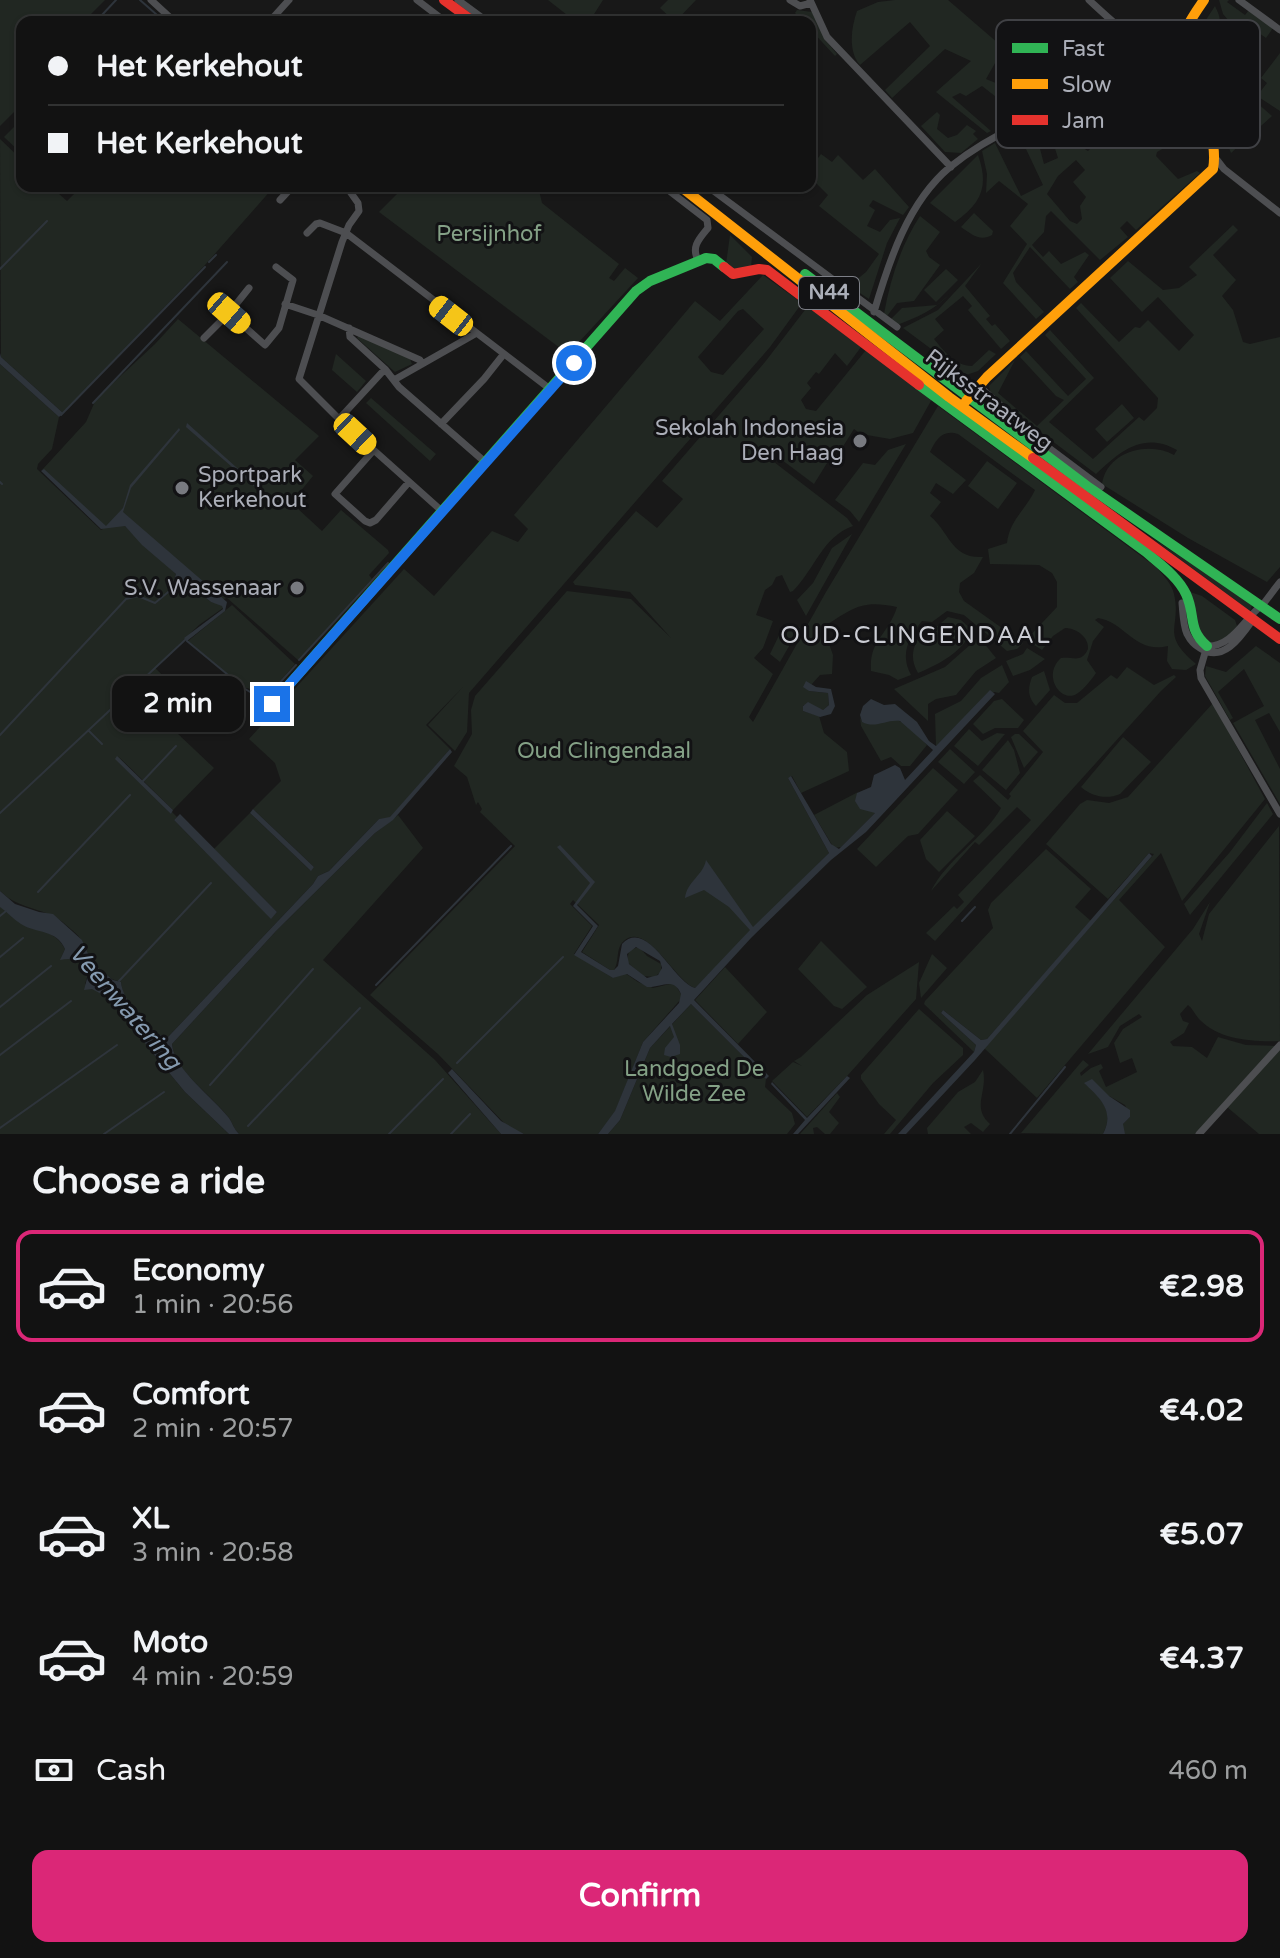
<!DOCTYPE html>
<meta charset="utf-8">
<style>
:root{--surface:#121212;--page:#1b1b1b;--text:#f1f3f6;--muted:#9c9e9f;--line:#313232;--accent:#db2777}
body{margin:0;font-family:"Varela Round",sans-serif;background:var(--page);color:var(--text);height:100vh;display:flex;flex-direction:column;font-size:30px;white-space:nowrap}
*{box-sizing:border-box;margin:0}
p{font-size:26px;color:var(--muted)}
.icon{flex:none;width:44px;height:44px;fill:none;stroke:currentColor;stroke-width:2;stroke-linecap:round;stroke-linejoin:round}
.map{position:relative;height:1134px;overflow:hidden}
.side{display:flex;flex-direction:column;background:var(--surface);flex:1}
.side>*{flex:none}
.hud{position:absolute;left:16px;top:16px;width:800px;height:176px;border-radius:16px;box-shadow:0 2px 6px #0004,0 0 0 2px var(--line);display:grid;align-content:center;height:176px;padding:0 32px;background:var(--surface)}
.end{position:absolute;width:36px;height:36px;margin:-18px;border:10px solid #1a73e8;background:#fff;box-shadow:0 0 0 4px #fff}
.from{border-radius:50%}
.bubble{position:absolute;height:56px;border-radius:16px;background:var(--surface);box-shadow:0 2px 6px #0004,0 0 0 2px var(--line);font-size:26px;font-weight:800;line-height:56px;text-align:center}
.car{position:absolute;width:24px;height:48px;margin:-24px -12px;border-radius:10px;box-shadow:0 0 6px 2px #0007;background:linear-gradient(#f5c518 24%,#345 0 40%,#f5c518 0 76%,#345 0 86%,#f5c518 0)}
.hud b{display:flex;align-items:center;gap:28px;height:76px;font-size:30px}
.hud b+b{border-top:2px solid var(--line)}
.hud i{width:20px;height:20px;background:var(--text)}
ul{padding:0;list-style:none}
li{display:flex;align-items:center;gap:24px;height:112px;margin:0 16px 12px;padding:0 16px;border:4px solid transparent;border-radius:16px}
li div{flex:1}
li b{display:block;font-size:30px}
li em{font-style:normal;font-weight:800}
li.active{border-color:var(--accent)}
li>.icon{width:72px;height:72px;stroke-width:1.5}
h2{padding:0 32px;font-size:36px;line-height:96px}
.pay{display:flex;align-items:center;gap:20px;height:88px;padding:0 32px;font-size:30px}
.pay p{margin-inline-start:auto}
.cta{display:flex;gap:16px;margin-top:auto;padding:16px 32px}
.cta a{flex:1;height:92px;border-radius:16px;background:var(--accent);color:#fff;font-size:32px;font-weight:800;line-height:92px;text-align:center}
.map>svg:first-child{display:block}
.green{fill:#212722;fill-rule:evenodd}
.water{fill:#2e343b;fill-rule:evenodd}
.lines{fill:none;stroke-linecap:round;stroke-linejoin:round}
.stream{stroke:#2e343b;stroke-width:2}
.street{stroke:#4d4e51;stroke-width:7}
.fast{stroke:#30b455;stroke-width:10}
.slow{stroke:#ff9f0a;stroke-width:10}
.jam{stroke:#e5322d;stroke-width:10}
.route{stroke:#1a73e8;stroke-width:10}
.poi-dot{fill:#787a80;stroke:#121214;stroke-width:3}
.labels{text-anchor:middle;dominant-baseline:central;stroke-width:6;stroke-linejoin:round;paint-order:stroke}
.shield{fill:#121214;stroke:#7d7f87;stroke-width:2}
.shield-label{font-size:20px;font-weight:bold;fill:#abaeb8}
.park-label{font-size:22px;fill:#84a186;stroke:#121214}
.street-label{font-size:22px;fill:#abaeb8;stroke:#121214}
.poi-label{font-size:22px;fill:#abaeb8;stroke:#121214;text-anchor:end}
.neighbourhood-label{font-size:24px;letter-spacing:2px;fill:#cbcdd4;stroke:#121214}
.water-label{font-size:24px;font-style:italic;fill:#859aaf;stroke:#121214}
.key{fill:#121214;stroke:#404145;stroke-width:2}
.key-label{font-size:22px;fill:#abaeb8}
</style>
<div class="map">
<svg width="1280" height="1134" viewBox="0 0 1280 1134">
<rect width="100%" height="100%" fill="#181818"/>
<path class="green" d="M0,0H105L83,22H22V104L0,126Z
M548,0H603L589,22H576Z
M668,0H696L675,22L660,8Z
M895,0H948L1013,56L1033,25L1050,44L1057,45L1091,76H1110L1130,63L1138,72L1130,79L1100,93L1083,77L1073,86L1081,98L1043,107L1034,100C1035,77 1017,67 999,56L986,79L1003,86L1035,110L1015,119L1009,107L982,86L966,96L960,93L952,97L991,131L987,133L936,92L971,61L945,49L892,98L885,90L930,46L910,22L860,65C848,51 851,28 857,11L878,2Z
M1219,0H1229L1227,2L1245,15L1249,10L1273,28L1266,38L1242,21H1229L1223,14Z
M1215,6C1222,20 1222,26 1211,38H1194Z
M797,10L812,12L826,41L837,54L835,56L810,29V22H803L795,13Z
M1280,53V111L1257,96L1267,83L1261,78Z
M1157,69H1169L1175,73L1192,118L1187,120L1172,78L1165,74L1160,75L1134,95C1131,109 1137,118 1142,130L1167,139L1195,127L1196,130L1157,152L1156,156L1178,179L1197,171L1200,173L1136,230L1127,221L1120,228L1128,237L1100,260L1051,211L1046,216L1044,232L1032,245L1043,257L1049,251L1061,264L1085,252L1089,255L1074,277L1078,282L1070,289L1030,247L1013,273L1016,282L1044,312L1036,319L1003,283L1027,244L1010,226L1028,204L999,181L986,193L987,174L982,151L995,143L1021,196L1043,185L1018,132L1042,121L1047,139L1039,145L1044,164L1058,158L1046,120L1074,112L1077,126L1076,144L1088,151L1097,142L1082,125L1078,111L1102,106L1113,133L1128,128L1119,99L1150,79ZM1076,160L1085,170L1073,182L1086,197L1080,206L1082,219L1077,224L1070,221L1047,194L1058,176Z
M1248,95L1272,116L1231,153L1213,107Z
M937,112L940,115L937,129L948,138L957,135L967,125L976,131L973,134L978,139L961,153L945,152L921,126Z
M22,119V154L4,137Z
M0,139L22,160V186H50L67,201L82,186H268L272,189L205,265L63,413L1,357Z
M821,154L832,162L838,155L863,180L875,169L909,207L903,215L873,200L869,206L875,210L867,226L880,232L890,220L900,218L887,243L869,299L849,286L866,272L879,254L819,206L828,195L810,177V169Z
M978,155C989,186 982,203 955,222L930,203Z
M405,186H538L542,203L547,207L619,264L609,278L614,281L625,268L638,278L568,354L379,212Z
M974,213L993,231L992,235C980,242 971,234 961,227Z
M920,216L940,232L926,251L929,257L940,265L914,301L897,303L887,316L884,314C890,280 901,245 920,216Z
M1233,225L1238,230L1213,255L1236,280L1222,296L1233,310L1243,342L1250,344L1280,337V567L1267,582L1188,538L1102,484C1107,451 1149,441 1174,455L1177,450C1144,431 1120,451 1096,474L991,395L989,386L1015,360L998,393L1037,426L1064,400L1056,396L1020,357L1026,351L1068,396L1086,379L1045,335L1050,330L1094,378L1049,422L1093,459L1139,417L1144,421L1157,408L1158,398L1076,308L1081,303L1119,342L1135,327L1140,328L1148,320L1179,351L1194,335L1158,297L1142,312L1110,278L1128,261L1163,290L1179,288L1197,275L1189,267Z
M730,235L752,257L751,267L735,271L726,264Z
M982,263L965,286L990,316L986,319L992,326L995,324L1010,341L1001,349L968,310L972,306L963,296L935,319L944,330L934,339C944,351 955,366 972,366L989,350L996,354L978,371L966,375L903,328L938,310Z
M946,269L958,280L936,302L924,290Z
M763,275L802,303L770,347L469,693L467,732L455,751L428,725L463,687L426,725L450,749L390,818L379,819L329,871L318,876L313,884L168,1037H161C143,1025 123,1003 121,982C111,980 96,970 90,961C87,956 86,948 83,943C80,936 72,930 66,925C47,907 20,911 0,891V364L59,417L52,449L38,464L37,469L101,530L103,529L42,470L86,422L96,399L155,344L178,319L319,436L295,460L313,476L295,498L300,504L297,508L322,531L341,510L388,550L389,553L369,575L372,579L298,660L227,598L217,601L123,519L114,526H125C141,543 160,557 176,574L172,586L174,588L186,582L211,602L221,604L223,608L199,625L155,668L182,694L159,716L214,768L173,810L118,756L171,814L172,812L177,817L174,820L271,918L277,912L214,849L250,813L310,870L314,867L253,809L281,781L275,763L249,739L404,569L434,596L492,531L518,542L528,529L514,515L695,301L720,321ZM743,309L764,329L723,375L711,372L698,357L738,311Z
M950,294C934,310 918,317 897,325L890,320L902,308L937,305Z
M808,306L861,347L847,366L835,353L819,374L816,372L807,383L811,388L801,400L806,409L816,411L866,350L932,399L913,433L890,439L861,434L854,429L842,448L832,455L814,484L778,457L774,462L847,518L853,526C822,537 815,569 793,591L790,592L782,575L776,577L772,585L765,590L756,615L773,621L763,648L754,658L773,674L749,717L753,722L826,592L938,406L1156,567C1163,575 1172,584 1174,594C1182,628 1159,633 1196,664L1186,670L1172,669L1167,661L1168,646C1135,654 1125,622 1098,618L1095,620L1104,627L1093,641L1087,660L1096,673C1091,680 1085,688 1078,693C1062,705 1041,676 1061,658C1073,656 1081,664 1088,649C1089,637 1076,628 1065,628L1053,636L1042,650L1026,640L1057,607V582L1052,573L1039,565L990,564L988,549L1007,543C1010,519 1025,511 1035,490L958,434C943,429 936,439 930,452L966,480L953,494L936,483L930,493L941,502L930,516C949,531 951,559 983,557L974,573L960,583L959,592L964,601L1023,643L1017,649L1007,651L964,615L947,611L932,622L922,621C908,638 900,655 911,675L898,680L889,675L871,671C869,639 888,636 897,607C859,599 852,610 823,627L833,655L832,674L820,675L811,685L806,682L809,691L828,693L829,705L823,710L803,705V711L819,716L824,733L847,752L849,771L801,793L792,776L788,778L829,853L695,988C677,983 647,922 625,940C615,947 620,961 614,970H610L582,952L599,925L573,900L570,904L592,926L574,954L613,978L625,973L638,982L653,988L674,983L681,994V999L643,1042L615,1112L598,1134H524L507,1126L438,1054L370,995L515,846L480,812L482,809L478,802L476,805L467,777L454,766L472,734L471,710L475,696L567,591L631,599L671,638L630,592L575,585L573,582L636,511L657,528L683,499L662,481L765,362Z
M360,334L410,359L412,364L395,372L357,338Z
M336,354L366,381L357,392L332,370Z
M371,398L436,454L430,461L366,403Z
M1122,404L1134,418L1107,442L1095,429Z
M906,444L859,522L850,511L835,500L863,463L875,465L888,450Z
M987,461L1017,483L998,509L968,486Z
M852,534L806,616L797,600L813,583L832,548Z
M1147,535L1249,601L1252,605L1250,611Z
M1190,592L1202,596L1235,620L1237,626L1224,641L1207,643L1194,629L1191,607L1194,605Z
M232,605L295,664L265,698H261L248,688L244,689L188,641Z
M948,617L961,620L972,630C964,651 938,665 918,673C908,655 914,644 925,628H935Z
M789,623L800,627L780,662L770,654L782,629Z
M979,637L996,658L976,671L956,695L936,699L928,704V721L894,689L945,667Z
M1256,646L1280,663V732L1269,713L1255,720L1280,769V804L1233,723L1264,706L1244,669L1218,692L1233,718L1230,720L1205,676L1206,666L1226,672Z
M1027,648L1045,659L1030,670L1013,676L1006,661L1023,654Z
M1002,665L1009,682L999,693L994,692L936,746L935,714L961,701L981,678Z
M1127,667L1154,685L1174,675L1176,677L1161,691L935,941L926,933L954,906L957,909L964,902L958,895L1031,820L1017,807L979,845L975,842L931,891C947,859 983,839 1001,808L973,781L980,775L1008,800L1011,796L1009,794L1043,752L1023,731L1054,695L1065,703H1077L1111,675L1117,679Z
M1044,671L1050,690L1036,706C1027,696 1028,688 1032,677Z
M1002,699L1024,720L1018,728H995L983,734L973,724L994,701Z
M1213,703L1265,799L1182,901L1161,853L1119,900L1165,947L1037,1098L984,1048L1154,854L1149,853L1108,899L1046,844L1080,804L1087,800L1109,803L1128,797Z
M860,717L862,722C881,727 881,719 895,720C906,721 920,737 927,745L910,766H901L891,757L881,761L861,726Z
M969,729L982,741L997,733L1005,734L978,766L954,746Z
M1015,734H1019L1038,752L1024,768L1011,737Z
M1123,737L1151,762L1120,794C1106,800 1091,796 1081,787Z
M1008,740L1014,750L1020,773L1006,790L982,770Z
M950,749L975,772L964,784L938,762Z
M933,768L958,790L918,834L908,836L876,867L857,849Z
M860,791L857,793L876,812L841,847L834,848L814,815Z
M1267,803L1273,814L1190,915L1184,904L1230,852Z
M947,811L975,836L939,872L926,859L920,840Z
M398,815L423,848L323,960L435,1060L501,1134H239C234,1129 233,1124 229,1118C214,1097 174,1071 172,1044L276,931L375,833Z
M1279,826L1280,1041C1253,1042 1220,1040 1200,1020C1195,1015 1193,1009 1188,1005L1180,1014L1183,1021L1189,1023L1184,1033L1170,1042L1173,1046L1192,1047L1207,1058L1218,1037L1246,1045L1276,1046L1195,1134H1125L1122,1129L1123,1124L1130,1117L1125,1105L1109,1096L1097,1095C1108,1108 1111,1118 1103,1134L1021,1133L1083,1060L1089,1065L1080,1073L1081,1076L1091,1068L1101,1064L1103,1068L1099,1071L1106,1087L1137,1072L1132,1058L1120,1063L1114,1043L1123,1029L1142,1017L1139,1014L1120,1026L1108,1047L1088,1054L1193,929L1210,902L1199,934L1202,941L1209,914Z
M1046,849L1091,889L1075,907L1091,921L987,1039L981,1040L943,1010L941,1013L976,1045L974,1052L924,1004L925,1001L993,928L988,910L991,903Z
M0,904C21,934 52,923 65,949L61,958C72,957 83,961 89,971L85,984L118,1003L147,1046L185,1092L229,1134H0Z
M821,941L867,987L842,1009L834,1006L798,969Z
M639,947L647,956L661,964V972L654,977L643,976L627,962L629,950Z
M932,954L947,968L921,998L919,983Z
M919,962L916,999L848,1075L807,1117L772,1081L793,1062L802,1066L794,1061L801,1057L867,995Z
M725,967L767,1012L738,1044L695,1000Z
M691,1004L766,1079L765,1087L792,1113L795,1124L787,1134H608L620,1120L650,1048Z
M919,1009L963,1048V1055L933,1083L890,1134H884L896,1120L879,1104L861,1079V1075Z
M1280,1048V1134H1259L1227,1107Z
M983,1070C988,1092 971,1107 990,1124L983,1132L971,1123L964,1127L971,1134H928L927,1128L958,1092L975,1082Z
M837,1093L840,1097L829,1112L839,1123L830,1134H825L817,1127L813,1128L814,1134H800Z"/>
<path class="water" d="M0,353L1,357L63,413L59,417L0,364Z
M187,423L267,495L262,493L186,427Z
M179,428L180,430L131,488L123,512L227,602L225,611L187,641L184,638L223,609L222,606L211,602L186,582H181L174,588L172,586L176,574L142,545L125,526L101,529L41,471L44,469L106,526L123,508L130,485Z
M806,681L816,687L831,689L835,706L831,714L820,717L803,711V706L808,702L823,710L829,705L828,693L809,691L803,687Z
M990,690L995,694L866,832L831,860L751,938L694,1000L769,1076L766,1079L691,1004L672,1024L680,1045V1054L671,1057L664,1055L665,1048L674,1037L670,1026L650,1048L620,1120L608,1134H598L615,1111L643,1042L679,1003L681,994C673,976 662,988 647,987L627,974L613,978L574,955L593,926L573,906L590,883L557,847L560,845L595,882L577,905L598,926L581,952L610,970H614L618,966L622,944C647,917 674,983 695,988L750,930L729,907L704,890L685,898C687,881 703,876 706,860L753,927L829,853L788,778L791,776L831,844L839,849L875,813L860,809L855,801L857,793L871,787L874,775L895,765L900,768L905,780L933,750L900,721C886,719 876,729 862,722L860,715L863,706L871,699L884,705L895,704L917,722L929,741L936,746ZM636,947L660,961L662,968L658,975L647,978L629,964L627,954Z
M450,749L452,752L393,820L375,833L276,931L172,1044C174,1070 214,1098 229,1118C233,1124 234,1129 239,1134H229L185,1092L147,1046L118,1003L92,989L84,990L89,971C83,960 72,957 60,960L65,949C56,929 37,934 21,924C13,919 7,912 0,907V891L15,904L39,912L53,914L82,940L92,963L113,980L121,982C122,999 149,1037 168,1037L313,884L318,876L329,871L379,819L390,817Z
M117,756L173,810L171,814L115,759Z
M253,809L314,867L311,871L250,813Z
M180,814L277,912L271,919L174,820Z
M1149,853L1152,856L975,1060L906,1134H898L974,1052L976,1045L941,1013L943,1010L981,1040L987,1039Z
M452,1069L501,1121L524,1134H501L448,1073Z
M847,1076L850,1078L798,1134H793L805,1120L771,1084L772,1082L807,1118Z
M1092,1079L1109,1096L1130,1110V1117L1123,1124L1125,1134H1103C1115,1111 1100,1098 1084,1083Z"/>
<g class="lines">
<path class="stream" d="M140,0L165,22
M101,16L116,0
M284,189L286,186
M209,262L216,255
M0,269L47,221
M93,403L227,262
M61,415L205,267
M0,482L2,484
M187,641L239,684
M299,660L388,563
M245,689L264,700L296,665
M89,731L102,744
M0,735L126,599L138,596L155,603L173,588
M143,781L176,746
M0,813L186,639
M38,892L130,795
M0,916L6,911
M962,921L975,907
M0,957L23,938
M119,981L211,883
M376,985L511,846
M0,1007L51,966
M0,1055L71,1001
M457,1063L563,957
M210,1085L313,969
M248,1126L360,1008
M0,1128L117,1045
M104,1134L164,1092
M389,1134L443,1079
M451,1134L470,1114
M1010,1134L1065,1067"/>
<path class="street" d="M151,0L175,22
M417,0L446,22
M458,0L488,22
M790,0L800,6L811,3
M810,0L827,37L951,167
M1089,0C1127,35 1128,38 1180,43
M1239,0L1280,30
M269,22L289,0
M1217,160L1224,169L1280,213
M346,186L358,203L359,211L349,225L342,242L299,379L339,419L443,512
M663,186L707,220L708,228C699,239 691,247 698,260
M707,186L897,327
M280,200L293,186
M307,233L316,224L320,223L346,233L550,389
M285,304L318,315L420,360L422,364
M874,312C889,261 908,202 950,167C975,147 1006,130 1035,118C1074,102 1158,100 1150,41
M229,313L265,345L279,328L293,280L276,267
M349,328L350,337L385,369L399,387L485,462
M204,338L229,313L249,288
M394,380L475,334
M979,386L1041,442L1101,487
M339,419L385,369
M441,424L484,379L503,355
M373,451L335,494L365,521L370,523L376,520L409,482
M1182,603C1183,613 1183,625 1187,634C1190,640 1194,645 1200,648C1224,664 1242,635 1254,618
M1261,606C1244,619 1232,647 1207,646L1200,670L1201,678L1280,814
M1261,607L1280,582
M1199,1134L1280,1045"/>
<path class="fast" d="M805,274L1087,486L1280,619
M919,385L1146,552C1160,564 1178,577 1186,594C1196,615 1187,629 1207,646
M272,704L636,291L650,281L706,258L714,259L724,267"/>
<path class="slow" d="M680,186L949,397L1033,458
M966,401L987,377L1213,169C1220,131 1191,95 1181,59C1180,34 1190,20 1204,0"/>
<path class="jam" d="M444,0L474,22
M724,267L733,274L759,269L767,270L919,385
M1033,458L1280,639"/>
</g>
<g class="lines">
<path class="route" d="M272,704L574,363"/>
</g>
<g class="poi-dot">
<circle cx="860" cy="441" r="8"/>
<circle cx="182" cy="488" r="8"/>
<circle cx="297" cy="588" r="8"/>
</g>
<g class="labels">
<rect class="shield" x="799" y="277" width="60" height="32" rx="6"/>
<g class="shield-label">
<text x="829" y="293">N44</text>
</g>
<g class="park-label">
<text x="489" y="234">Persijnhof</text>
<text x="604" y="751">Oud Clingendaal</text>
<text x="694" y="1069">Landgoed De<tspan x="694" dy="25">Wilde Zee</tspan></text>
</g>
<g class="street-label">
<text transform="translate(989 400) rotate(37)">Rijksstraatweg</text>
</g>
<g class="poi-label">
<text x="844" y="428">Sekolah Indonesia<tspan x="844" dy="25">Den Haag</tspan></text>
<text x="198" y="475" text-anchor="start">Sportpark<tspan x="198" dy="25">Kerkehout</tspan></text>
<text x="281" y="588">S.V. Wassenaar</text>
</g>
<g class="neighbourhood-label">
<text x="916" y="635">OUD-CLINGENDAAL</text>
</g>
<g class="water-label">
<text transform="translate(125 1007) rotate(49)">Veenwatering</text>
</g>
</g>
<rect x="996" y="20" width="264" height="128" rx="12" class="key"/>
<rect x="1012" y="43" width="36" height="10" fill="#30b455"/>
<rect x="1012" y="79" width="36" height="10" fill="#ff9f0a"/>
<rect x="1012" y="115" width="36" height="10" fill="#e5322d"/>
<g class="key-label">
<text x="1062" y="56">Fast</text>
<text x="1062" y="92">Slow</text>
<text x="1062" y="128">Jam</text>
</g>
</svg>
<i class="end from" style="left:574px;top:363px"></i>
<i class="end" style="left:272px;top:704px"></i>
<div class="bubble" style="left:112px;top:676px;width:132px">2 min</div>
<i class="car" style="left:229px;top:313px;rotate:131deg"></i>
<i class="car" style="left:451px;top:316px;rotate:308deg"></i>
<i class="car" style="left:355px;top:434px;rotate:133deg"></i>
<div class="hud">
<b><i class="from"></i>Het Kerkehout</b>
<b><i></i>Het Kerkehout</b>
</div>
</div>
<section class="side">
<h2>Choose a ride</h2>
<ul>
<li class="active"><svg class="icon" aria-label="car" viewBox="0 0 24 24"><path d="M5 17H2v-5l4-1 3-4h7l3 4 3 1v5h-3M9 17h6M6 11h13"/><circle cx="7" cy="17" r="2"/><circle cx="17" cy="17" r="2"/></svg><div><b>Economy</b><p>1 min · 20:56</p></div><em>€2.98</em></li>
<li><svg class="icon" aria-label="car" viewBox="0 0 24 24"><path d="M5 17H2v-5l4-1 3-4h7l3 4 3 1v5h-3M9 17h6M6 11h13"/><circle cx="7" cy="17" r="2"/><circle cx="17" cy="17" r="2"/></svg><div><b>Comfort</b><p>2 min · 20:57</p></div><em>€4.02</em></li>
<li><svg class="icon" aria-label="car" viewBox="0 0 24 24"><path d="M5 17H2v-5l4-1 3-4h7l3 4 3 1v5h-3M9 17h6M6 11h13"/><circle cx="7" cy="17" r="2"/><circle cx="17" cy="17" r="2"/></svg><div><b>XL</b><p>3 min · 20:58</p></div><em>€5.07</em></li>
<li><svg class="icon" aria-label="car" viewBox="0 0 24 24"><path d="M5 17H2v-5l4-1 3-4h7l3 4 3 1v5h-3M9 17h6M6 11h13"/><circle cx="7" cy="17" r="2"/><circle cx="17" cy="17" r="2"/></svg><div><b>Moto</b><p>4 min · 20:59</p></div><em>€4.37</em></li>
</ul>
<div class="pay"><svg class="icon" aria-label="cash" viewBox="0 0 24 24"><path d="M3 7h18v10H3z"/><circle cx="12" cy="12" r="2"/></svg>Cash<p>460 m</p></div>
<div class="cta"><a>Confirm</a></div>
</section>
